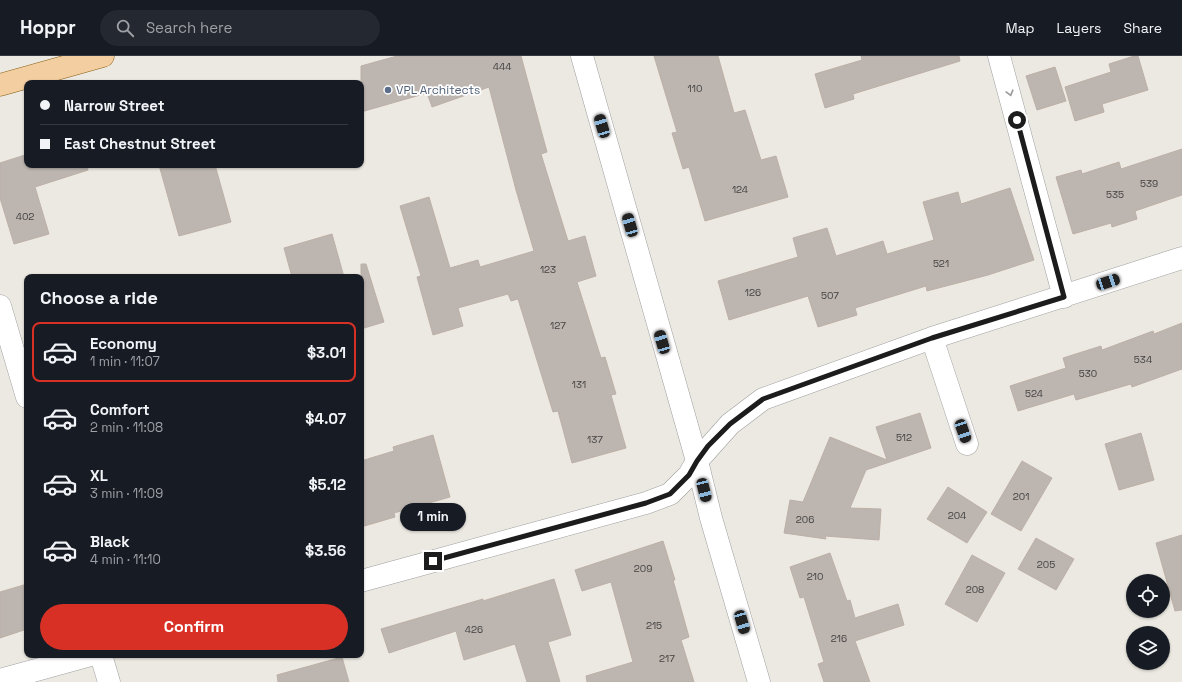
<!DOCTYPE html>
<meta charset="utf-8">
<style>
:root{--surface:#171b24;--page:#242831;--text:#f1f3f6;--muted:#9ea1a6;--line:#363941;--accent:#d93025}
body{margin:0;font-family:"Space Grotesk",sans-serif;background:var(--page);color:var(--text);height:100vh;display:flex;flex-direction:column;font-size:15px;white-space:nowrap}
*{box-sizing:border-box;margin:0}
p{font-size:13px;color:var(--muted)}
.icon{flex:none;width:22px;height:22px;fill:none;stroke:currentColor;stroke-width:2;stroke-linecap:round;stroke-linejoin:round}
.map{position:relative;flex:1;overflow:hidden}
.panel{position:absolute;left:24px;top:218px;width:340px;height:384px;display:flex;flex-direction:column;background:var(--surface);border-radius:8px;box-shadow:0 1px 3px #0004}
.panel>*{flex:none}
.top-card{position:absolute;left:24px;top:24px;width:340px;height:88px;border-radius:8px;box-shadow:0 1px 3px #0004;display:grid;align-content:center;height:88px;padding:0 16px;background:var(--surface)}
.fabs{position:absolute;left:1126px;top:518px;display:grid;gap:8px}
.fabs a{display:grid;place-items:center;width:44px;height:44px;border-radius:50%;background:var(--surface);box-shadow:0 1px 3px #0004;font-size:20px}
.end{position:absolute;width:18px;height:18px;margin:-9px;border:5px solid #1c1c1c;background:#fff;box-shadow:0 0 0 2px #fff}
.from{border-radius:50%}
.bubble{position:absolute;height:28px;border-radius:14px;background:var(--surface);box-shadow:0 1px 3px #0004;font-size:13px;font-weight:700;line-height:28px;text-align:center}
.car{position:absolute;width:12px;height:24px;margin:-12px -6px;border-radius:5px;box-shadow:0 0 3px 1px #0007;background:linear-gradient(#222 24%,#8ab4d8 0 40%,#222 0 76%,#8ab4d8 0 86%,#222 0)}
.top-card b{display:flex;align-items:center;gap:14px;height:38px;font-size:15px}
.top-card b+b{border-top:1px solid var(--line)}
.top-card i{width:10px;height:10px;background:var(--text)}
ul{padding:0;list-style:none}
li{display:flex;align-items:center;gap:12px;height:60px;margin:0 8px 6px;padding:0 8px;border:2px solid transparent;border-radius:8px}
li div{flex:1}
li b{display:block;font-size:15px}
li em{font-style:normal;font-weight:700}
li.active{border-color:var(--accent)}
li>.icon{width:36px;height:36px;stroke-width:1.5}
h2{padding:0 16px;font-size:18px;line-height:48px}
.action{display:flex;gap:8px;margin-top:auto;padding:8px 16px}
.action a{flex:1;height:46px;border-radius:24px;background:var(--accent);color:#fff;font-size:16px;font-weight:700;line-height:46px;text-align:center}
header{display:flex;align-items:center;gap:24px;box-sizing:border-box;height:56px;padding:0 20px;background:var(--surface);border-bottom:1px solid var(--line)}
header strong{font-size:19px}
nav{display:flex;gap:22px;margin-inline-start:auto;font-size:14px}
.search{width:280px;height:36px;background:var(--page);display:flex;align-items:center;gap:10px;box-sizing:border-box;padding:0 14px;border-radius:22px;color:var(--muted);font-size:15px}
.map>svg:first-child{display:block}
.building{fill:#bcb5b0;stroke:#bdb0a6}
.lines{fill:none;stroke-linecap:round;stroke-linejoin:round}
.minor-casing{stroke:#a0a0a0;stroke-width:23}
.tertiary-casing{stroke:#a0a0a0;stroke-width:23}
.primary-casing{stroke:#865c0e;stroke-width:23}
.minor{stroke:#fff;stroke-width:22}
.tertiary{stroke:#fff;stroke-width:22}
.primary{stroke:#f3cea1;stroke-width:22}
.oneway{stroke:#999}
.route{stroke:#1c1c1c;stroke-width:5}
.service-dot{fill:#5c6f8a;stroke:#fff;stroke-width:1.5}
.labels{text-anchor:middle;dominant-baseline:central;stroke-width:3.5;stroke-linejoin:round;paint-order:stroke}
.number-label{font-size:10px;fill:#444241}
.service-label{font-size:12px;fill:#4e5e75;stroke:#fff;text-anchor:start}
</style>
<header>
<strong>Hoppr</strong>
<div class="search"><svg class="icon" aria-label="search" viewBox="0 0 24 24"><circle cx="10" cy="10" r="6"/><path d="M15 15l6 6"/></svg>Search here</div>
<nav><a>Map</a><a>Layers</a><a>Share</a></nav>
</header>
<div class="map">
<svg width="1182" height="626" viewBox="0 0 1182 626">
<rect width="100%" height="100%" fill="#ece9e2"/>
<path class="building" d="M397,0H521L547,96L541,98L568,185L585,180L596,220L577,226L601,302L605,301L616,338L611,339L626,392L572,407L558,355L553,356L518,243L511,245L508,238L458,252L463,270L433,279L417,221L421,220L400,150L429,141L450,212L478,204L480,211L534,195L516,134L489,31L432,51L427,37L361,56V10Z
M654,0H718L734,57L745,54L761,104L776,100L788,141L705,165L689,111L683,113L672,77L677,76Z
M861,0H959L960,5L853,38L854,43L825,52L815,18L862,4Z
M1134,0H1138L1148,34L1102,48L1104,56L1075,65L1065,31L1111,16L1109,8Z
M1055,11L1066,45L1037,54L1026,20Z
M1182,93V139L1135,155L1137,163L1112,171L1111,167L1073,178L1056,121L1081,114L1082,118L1119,106L1121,113Z
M25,99L27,109H87L88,114L35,131L49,178L14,188L0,142V107Z
M159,109H215L231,166L179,180Z
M1010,132L1034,204L988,219L927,235L926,230L855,252L857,259L818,271L808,240L729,264L718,225L798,201L793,182L827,172L836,200L883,185L887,198L934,184L923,146L958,136L961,148Z
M332,178L344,221H292L284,192Z
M361,208H366L384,266L361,273Z
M1182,267V313L1132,331L1131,328L1076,344L1074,338L1018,355L1010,330L1066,312L1063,302L1101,290L1102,294L1153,275L1154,278Z
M920,357L931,392L866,414L850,452L881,453L879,484L825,480L826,483L784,477L790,444L803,446L830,381L887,404L876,371Z
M1141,377L1154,424L1119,434L1105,388Z
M433,379L450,441L394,457L395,461L361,471V405L394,395L393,391Z
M1022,405L1052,422L1021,475L991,458Z
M948,431L987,456L967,487L927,463Z
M1182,479V554L1175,555L1156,487Z
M1036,482L1074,503L1056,534L1018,513Z
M663,485L675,524H673L689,581L681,584L694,626H587L586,620L633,606L611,526L582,535L575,514Z
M830,497L847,545L850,544L855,562L898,548L904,569L855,585L870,626H824L818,608L824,606L804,541L800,542L790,511Z
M972,499L1005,517L977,566L945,548Z
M554,523L571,579L548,586L560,626H527L515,588L464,604L456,575L389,597L381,573L483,543V545Z
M27,528V573L0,582V536Z
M342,601L349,626H278L277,619Z"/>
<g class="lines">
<defs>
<path id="minor" d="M999,0L1064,241
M0,250L27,341
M932,282L967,388
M697,405L730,368L763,343L932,282L1182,202
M101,599L109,626"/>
<path id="tertiary" d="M582,0L697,405L711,462L759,626
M361,525L646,447L670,438L689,419L697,405
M0,624L91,599"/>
<path id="primary" d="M0,29L103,0"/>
</defs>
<use href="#minor" class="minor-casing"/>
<use href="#tertiary" class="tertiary-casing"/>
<use href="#primary" class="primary-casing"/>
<use href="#minor" class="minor"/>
<use href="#tertiary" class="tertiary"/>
<use href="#primary" class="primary"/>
</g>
<defs><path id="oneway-chevron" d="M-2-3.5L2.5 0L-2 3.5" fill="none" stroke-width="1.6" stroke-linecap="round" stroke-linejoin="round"/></defs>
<use class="oneway" href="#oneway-chevron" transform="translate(1010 37) rotate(75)"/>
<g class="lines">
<path class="route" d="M433,505L646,447L670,438L689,419L697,405L708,390L730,368L763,343L932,282L1064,241L1017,64"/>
</g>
<circle class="service-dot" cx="388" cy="34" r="4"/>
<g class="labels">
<g class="number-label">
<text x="502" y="10">444</text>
<text x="695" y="32">110</text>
<text x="1149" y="127">539</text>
<text x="740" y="133">124</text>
<text x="1115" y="138">535</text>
<text x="25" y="160">402</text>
<text x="941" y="207">521</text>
<text x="548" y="213">123</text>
<text x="753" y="236">126</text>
<text x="830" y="239">507</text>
<text x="558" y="269">127</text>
<text x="1143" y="303">534</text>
<text x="1088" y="317">530</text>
<text x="579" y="328">131</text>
<text x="1034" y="337">524</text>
<text x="904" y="381">512</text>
<text x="595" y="383">137</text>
<text x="1021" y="440">201</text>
<text x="957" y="459">204</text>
<text x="805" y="463">206</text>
<text x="1046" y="508">205</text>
<text x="643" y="512">209</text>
<text x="815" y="520">210</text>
<text x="975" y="533">208</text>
<text x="654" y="569">215</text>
<text x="474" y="573">426</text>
<text x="839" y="582">216</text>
<text x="667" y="602">217</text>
</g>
<g class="service-label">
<text x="396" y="34">VPL Architects</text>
</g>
</g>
</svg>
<div class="fabs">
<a><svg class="icon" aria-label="locate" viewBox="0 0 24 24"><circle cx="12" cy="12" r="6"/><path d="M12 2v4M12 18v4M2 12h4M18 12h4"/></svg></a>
<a><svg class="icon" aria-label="layers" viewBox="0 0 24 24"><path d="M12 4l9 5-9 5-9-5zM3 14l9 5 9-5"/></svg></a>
</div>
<i class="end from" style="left:1017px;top:64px"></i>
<i class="end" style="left:433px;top:505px"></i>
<div class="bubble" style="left:400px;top:447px;width:66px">1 min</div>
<i class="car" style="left:602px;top:70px;rotate:344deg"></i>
<i class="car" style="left:630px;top:169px;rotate:344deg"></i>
<i class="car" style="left:1108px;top:226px;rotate:72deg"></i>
<i class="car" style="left:662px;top:286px;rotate:344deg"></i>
<i class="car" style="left:963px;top:375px;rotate:161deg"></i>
<i class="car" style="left:704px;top:434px;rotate:166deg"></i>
<i class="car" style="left:742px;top:566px;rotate:164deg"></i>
<div class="top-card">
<b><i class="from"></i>Narrow Street</b>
<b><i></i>East Chestnut Street</b>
</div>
<section class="panel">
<h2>Choose a ride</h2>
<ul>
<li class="active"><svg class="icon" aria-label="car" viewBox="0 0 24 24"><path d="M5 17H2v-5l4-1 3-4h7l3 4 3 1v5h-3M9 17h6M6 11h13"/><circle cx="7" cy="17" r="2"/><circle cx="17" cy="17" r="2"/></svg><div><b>Economy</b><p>1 min · 11:07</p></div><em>$3.01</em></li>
<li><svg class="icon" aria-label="car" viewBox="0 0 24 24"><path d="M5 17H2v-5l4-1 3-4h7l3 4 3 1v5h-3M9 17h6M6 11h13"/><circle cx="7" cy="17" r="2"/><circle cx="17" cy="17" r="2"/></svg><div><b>Comfort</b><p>2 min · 11:08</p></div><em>$4.07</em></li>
<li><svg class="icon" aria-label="car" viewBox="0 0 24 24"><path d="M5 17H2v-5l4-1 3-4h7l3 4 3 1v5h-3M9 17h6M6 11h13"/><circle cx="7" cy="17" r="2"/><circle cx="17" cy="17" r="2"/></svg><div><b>XL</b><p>3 min · 11:09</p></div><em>$5.12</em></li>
<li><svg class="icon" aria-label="car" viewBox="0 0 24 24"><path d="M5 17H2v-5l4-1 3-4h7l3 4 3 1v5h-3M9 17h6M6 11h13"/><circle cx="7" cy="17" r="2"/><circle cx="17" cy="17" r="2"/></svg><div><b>Black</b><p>4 min · 11:10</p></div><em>$3.56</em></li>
</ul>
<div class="action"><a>Confirm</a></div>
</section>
</div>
